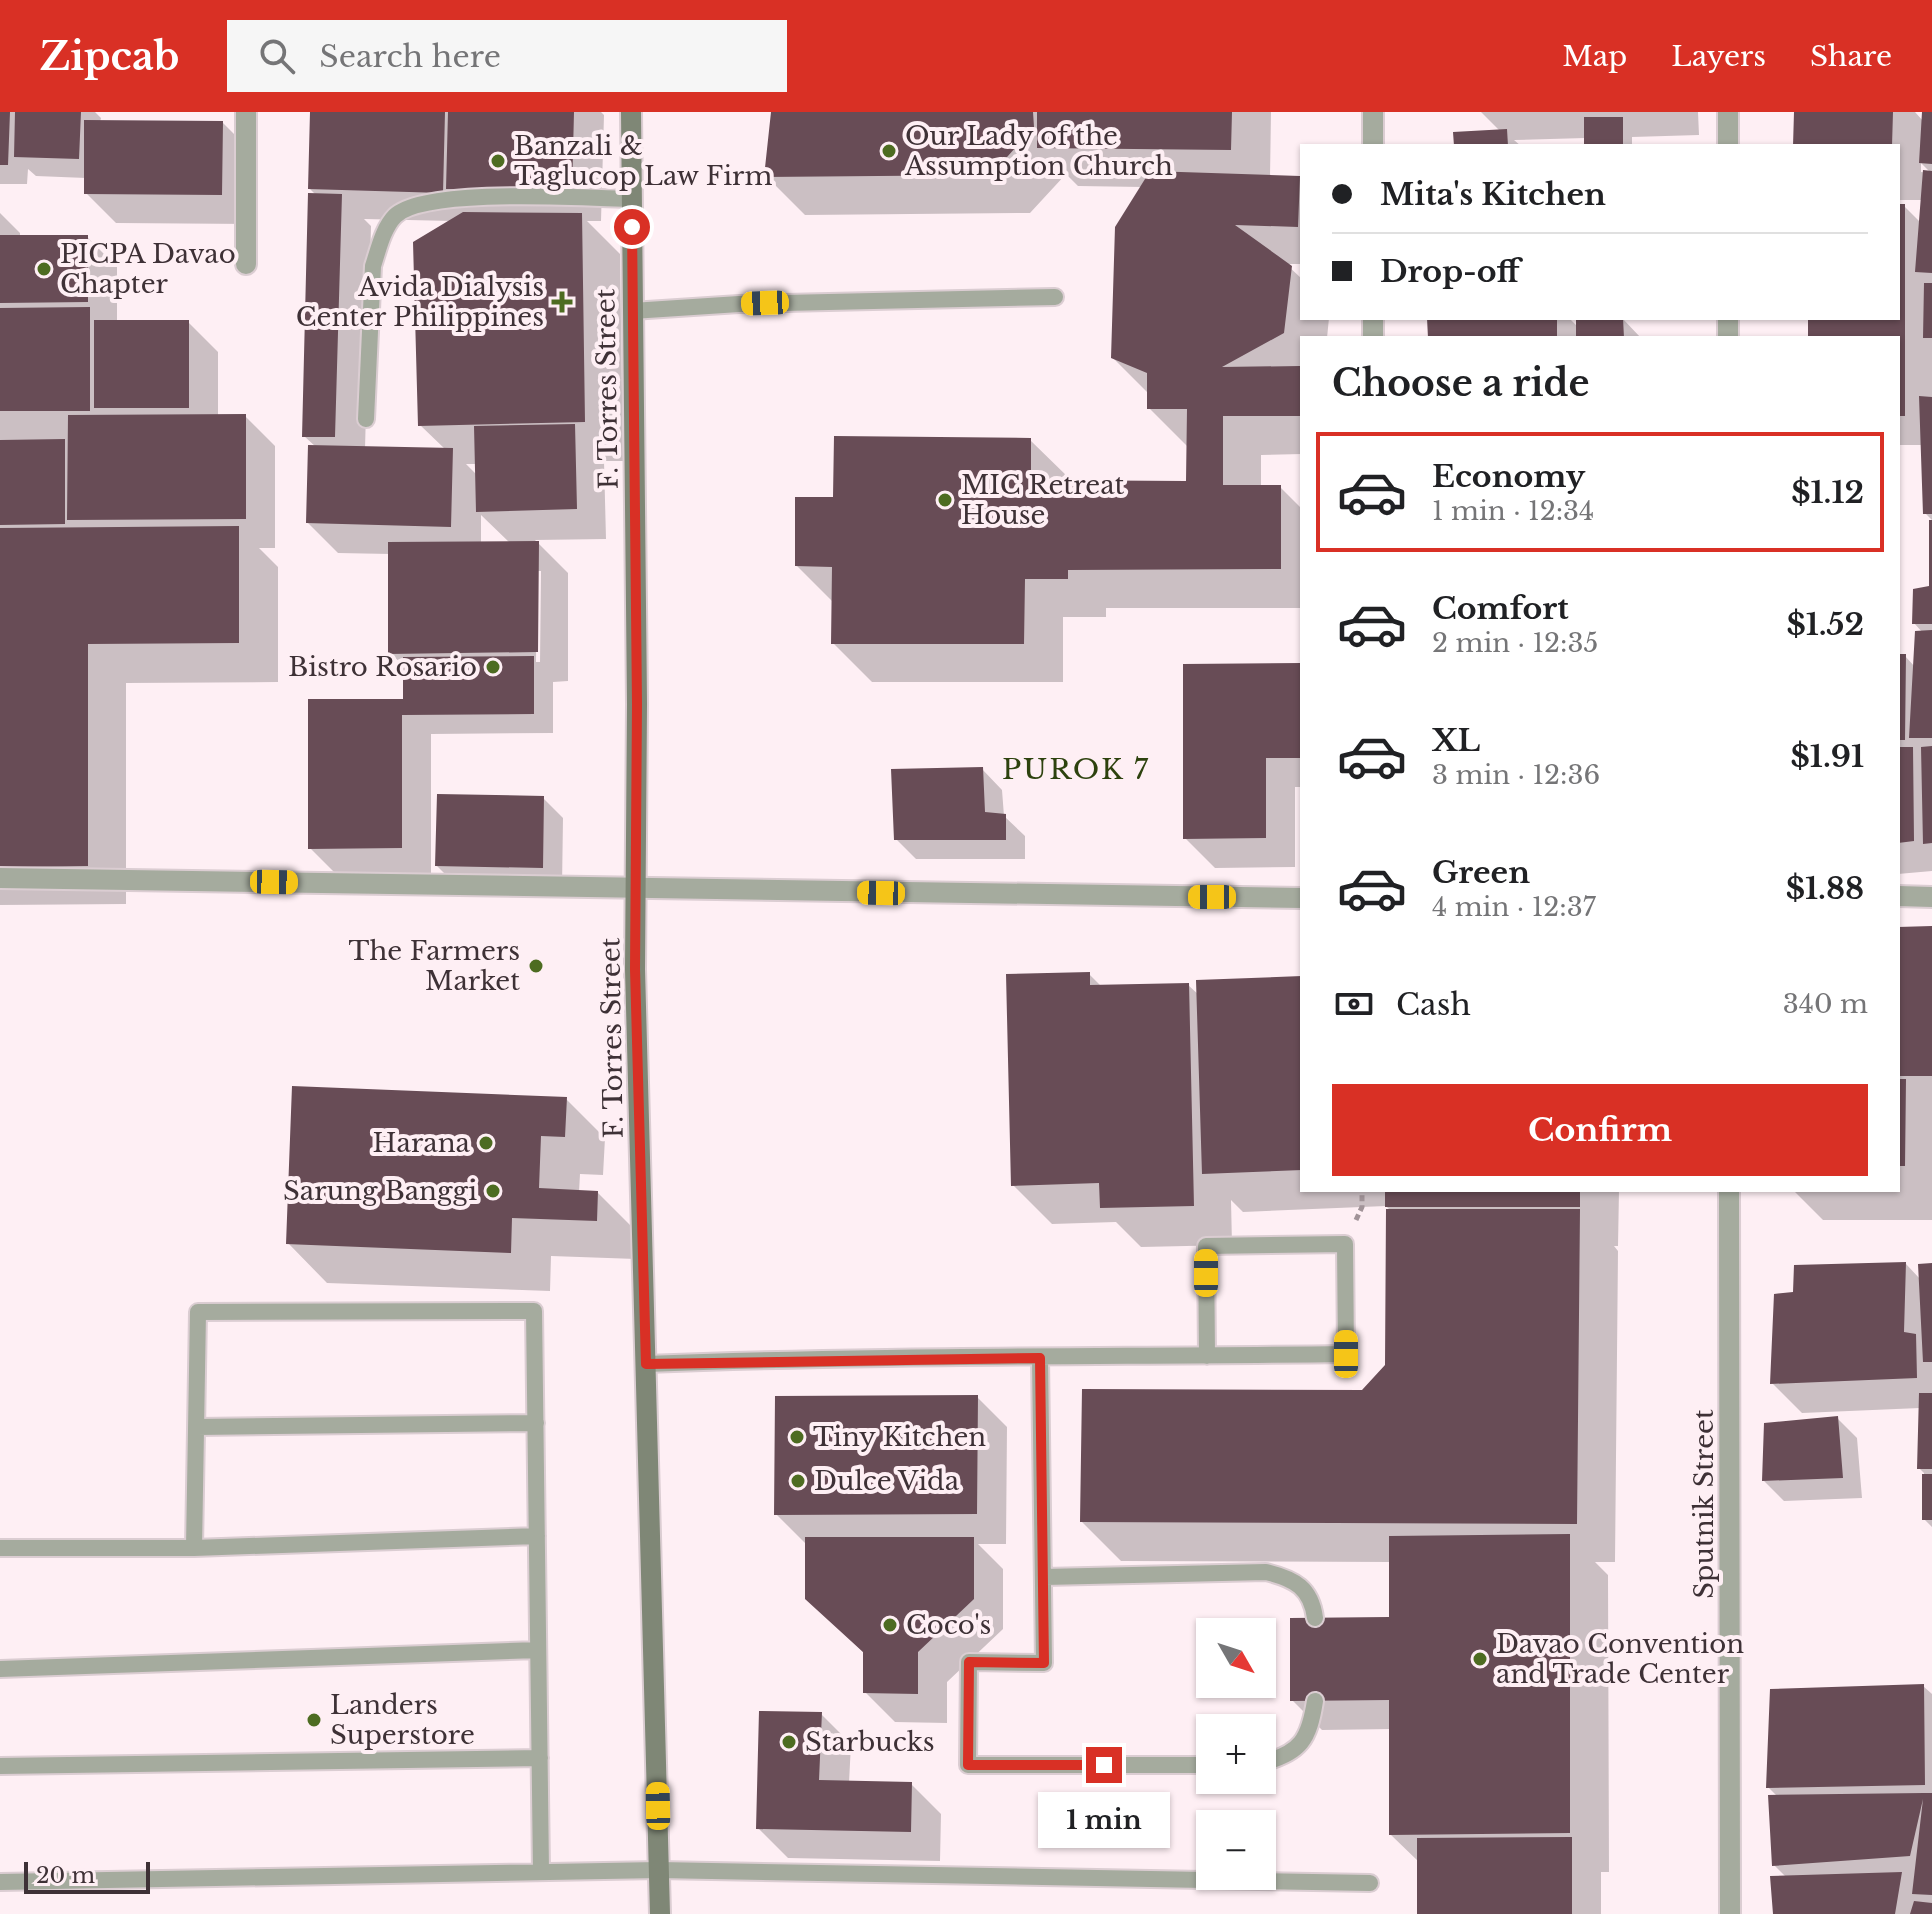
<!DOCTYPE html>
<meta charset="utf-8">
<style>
:root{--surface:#fff;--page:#f6f6f6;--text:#202124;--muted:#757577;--line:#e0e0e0;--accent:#d93025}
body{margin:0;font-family:"Libre Baskerville",serif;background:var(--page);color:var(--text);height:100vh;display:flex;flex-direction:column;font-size:30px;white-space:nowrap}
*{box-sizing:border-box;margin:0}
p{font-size:26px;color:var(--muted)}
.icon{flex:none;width:44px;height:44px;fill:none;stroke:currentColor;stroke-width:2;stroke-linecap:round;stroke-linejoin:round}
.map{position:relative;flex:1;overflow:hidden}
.drawer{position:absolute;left:1300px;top:224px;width:600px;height:856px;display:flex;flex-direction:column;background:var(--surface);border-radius:0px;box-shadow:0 2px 6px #0004}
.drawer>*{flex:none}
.hud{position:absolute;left:1300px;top:32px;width:600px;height:176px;border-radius:0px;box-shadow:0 2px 6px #0004;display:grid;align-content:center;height:176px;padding:0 32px;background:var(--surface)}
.needle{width:52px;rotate:129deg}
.tools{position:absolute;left:1196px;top:1506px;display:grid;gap:16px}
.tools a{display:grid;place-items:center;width:80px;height:80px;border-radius:0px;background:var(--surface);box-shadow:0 2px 6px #0004;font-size:40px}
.scale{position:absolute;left:24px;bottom:20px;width:126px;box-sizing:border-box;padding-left:8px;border:4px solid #3e3136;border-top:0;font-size:22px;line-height:28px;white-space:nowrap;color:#3e3136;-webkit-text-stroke:6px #feeff4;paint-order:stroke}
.end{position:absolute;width:36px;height:36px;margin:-18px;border:10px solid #d93025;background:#fff;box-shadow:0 0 0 4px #fff}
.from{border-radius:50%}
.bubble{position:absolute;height:56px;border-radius:0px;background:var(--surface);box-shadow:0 2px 6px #0004;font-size:26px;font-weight:700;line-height:56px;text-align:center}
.car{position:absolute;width:24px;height:48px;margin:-24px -12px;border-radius:10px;box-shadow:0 0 6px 2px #0007;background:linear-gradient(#f5c518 24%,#345 0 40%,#f5c518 0 76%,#345 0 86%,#f5c518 0)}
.hud b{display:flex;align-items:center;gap:28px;height:76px;font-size:30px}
.hud b+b{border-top:2px solid var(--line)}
.hud i{width:20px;height:20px;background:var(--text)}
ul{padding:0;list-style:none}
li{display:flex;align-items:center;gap:24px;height:120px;margin:0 16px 12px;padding:0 16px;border:4px solid transparent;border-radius:0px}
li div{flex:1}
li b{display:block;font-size:30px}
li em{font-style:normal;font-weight:700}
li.active{border-color:var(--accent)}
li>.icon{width:72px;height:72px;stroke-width:1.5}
h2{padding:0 32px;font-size:36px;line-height:96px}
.pay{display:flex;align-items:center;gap:20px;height:88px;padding:0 32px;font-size:30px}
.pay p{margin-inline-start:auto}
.cta{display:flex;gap:16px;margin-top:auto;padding:16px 32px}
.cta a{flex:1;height:92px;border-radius:0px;background:var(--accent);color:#fff;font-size:32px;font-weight:700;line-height:92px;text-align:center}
header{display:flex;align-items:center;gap:48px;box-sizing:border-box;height:112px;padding:0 40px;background:var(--accent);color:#fff}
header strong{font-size:38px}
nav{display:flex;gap:44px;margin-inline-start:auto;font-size:28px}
.search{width:560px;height:72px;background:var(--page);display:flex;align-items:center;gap:20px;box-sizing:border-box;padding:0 28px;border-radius:0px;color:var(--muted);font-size:30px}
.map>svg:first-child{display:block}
.shadow{fill:#0003;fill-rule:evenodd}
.building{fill:#684c56}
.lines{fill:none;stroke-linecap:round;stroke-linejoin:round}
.service-casing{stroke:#dbcdd2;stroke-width:20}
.minor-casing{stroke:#dbcdd2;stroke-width:24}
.secondary-casing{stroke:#dbcdd2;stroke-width:24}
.path{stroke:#a19398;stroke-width:5;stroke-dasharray:6 4;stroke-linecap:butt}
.service{stroke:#a5ab9e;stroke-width:16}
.minor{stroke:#a5ab9e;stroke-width:20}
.secondary{stroke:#7f8776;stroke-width:20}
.route{stroke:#d93025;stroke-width:10}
.poi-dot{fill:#4d6c21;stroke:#feeff4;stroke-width:3}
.labels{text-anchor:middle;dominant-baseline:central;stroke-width:8;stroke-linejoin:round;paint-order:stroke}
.poi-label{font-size:26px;fill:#3e3136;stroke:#feeff4;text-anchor:start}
.street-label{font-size:26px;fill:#3e3136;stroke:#feeff4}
.neighbourhood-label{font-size:28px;letter-spacing:2px;fill:#2d420e;stroke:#feeff4}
</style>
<header>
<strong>Zipcab</strong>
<div class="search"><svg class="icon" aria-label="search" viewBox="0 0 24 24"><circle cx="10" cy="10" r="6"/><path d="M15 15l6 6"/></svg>Search here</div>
<nav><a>Map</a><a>Layers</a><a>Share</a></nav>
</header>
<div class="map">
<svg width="1932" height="1802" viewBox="0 0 1932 1802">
<rect width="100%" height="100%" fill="#feeff4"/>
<path class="shadow" d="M0,0H95L101,6L100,10L223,11L253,41L251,112L116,111L86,81V66L36,64L28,57L27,72H0Z
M312,0H601L604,3L601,109H587L620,142L623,349H604L606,427L535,428L568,461V569L553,570V621L431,622V765L340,766L310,736L405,592V555L390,541V442L338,441L308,411L316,335L304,324L317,84L310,77ZM364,107L452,109L420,313L446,338L365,337L371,114ZM466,352H477V363ZM481,403L510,431L481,432ZM537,459H541L540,550H536Z
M773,0H1271L1270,65L1299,66L1302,69V152H1286L1302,167V206H1329L1327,226H1302V342L1261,343V375H1280L1302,397V496H1106V505H1063V570H872L833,531L834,491L797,454L835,387L1030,328L1070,367L1069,370L1188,371L1189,336L1149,296V282L1113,246L1142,75L1078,74L1066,62L1030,101L805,103L766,64Z
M1481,0H1698L1699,23L1632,25V34H1586V26L1514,28L1521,34H1456L1501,20Z
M1796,0H1915L1923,9L1924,0H1932V408L1925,401L1922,333H1898V226H1810V206H1898V94H1904L1921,111L1923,88H1898V34H1795ZM1921,51L1931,61L1921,60Z
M0,101L20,121V125H87L117,155V210H188L218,240V304H245L275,334V436H259L278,455V570L126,571V792L0,793Z
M1429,206H1569L1578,215L1623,207L1641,226H1430Z
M1932,410V759L1898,762V544H1905L1915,555L1923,521L1914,511L1931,476Z
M1302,553V675H1295V755L1215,756L1185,726Z
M982,657L1002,678L1004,704L1025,724V747H916L896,727Z
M543,686L563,706L562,775L457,774L437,754Z
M1932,816V1108H1823L1793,1078H1898V817Z
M1089,862L1102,875L1188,873L1199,883L1302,866V1078H1619L1618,1134H1614L1618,1139L1615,1450H1595L1608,1463L1609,1760H1601V1802H1419V1750L1391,1723V1617L1322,1618L1292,1588L1391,1510V1450L1121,1449L1082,1410L1363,1280L1387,1254L1391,1099L1386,1094L1243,1100L1231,1088L1232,1133L1141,1135L1116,1110L1052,1112L1013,1073Z
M566,987L605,1026L603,1063L580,1062L579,1080H597L637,1120L636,1147L551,1144L550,1179L327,1171L288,1131Z
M1906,1152L1921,1168L1932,1153V1415L1924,1407V1361L1919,1356L1920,1296L1802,1301L1772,1271L1795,1182Z
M977,1285L1007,1315L1006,1432H978L1003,1457V1517L947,1570V1611L895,1610L865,1580V1542L807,1486V1433L776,1402Z
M1837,1306L1857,1326L1862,1386L1784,1389L1764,1369Z
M1923,1574L1932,1582V1802H1775L1786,1765L1774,1753L1778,1685L1768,1675Z
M821,1602L851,1632L849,1671L911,1672L941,1702L940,1749L788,1746L758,1716Z"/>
<path class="building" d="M0,0H10L8,53H0Z
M15,0H81L79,47L14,45Z
M310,0H445L443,81L308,77Z
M448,0H574L572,80L446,77Z
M771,0H1033L1034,15L991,63L764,65Z
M1037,0H1232L1231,38L1037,36Z
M1794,0H1893L1892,34H1793Z
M1922,0H1932V52L1919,51Z
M1584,5H1623V34H1584Z
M84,8L223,9L222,83L84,82Z
M1507,17L1508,34H1454L1453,20Z
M1923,58L1932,59V161L1915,160Z
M1150,59L1300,64L1298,115L1235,113L1292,154L1284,221L1222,255L1300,254V304H1223V373H1281V457L1068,458V467H1025L1024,532H831L832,455L795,454V385H833L834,324L1031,326V368L1186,369L1187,297H1147V261L1111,246L1115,115Z
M308,81L342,82L335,325H302Z
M1898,92H1905V304H1898V226H1808V206H1898Z
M463,100L582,101L585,310L418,314L413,130Z
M0,123H88V190L0,191Z
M1924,171H1932V226H1923Z
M90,195V299H0V196Z
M1427,206H1557V226H1428Z
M1576,206H1623L1624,226H1576Z
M94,208H189V296H94Z
M1919,284L1932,285V402H1923Z
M246,302V407L67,408L68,303Z
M575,312L577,397L476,400L474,314Z
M65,327V412L0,413V328Z
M308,333L453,336L451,415L306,411Z
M1929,408H1932V512H1912L1913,477L1929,474Z
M239,414V531L88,532V754L0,755V416Z
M539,429L538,540L388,542V430Z
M1932,518V626H1909L1915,519Z
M1898,542H1906L1905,628H1898Z
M534,544V602L402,603V736L308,737V587H403V545Z
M1302,551V646H1266V726L1183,727V552Z
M1932,634V731L1923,732L1921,635Z
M1898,635H1913L1914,729L1898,731Z
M983,655L985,700L1006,702V728H894L891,657Z
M437,682L544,684L543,756L435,754Z
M1932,814V964H1898V815Z
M1090,860V873L1189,871L1194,1094L1100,1096L1099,1071L1011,1074L1006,862Z
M1302,864V1058L1202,1062L1196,868Z
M1898,967H1906L1905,1054H1898Z
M292,974L567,985L565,1025L541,1024L539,1076L598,1079L597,1109L512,1106L511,1141L286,1132Z
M1385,1078H1580V1095H1385Z
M1386,1097H1580L1577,1412L1080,1410L1082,1277L1362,1278L1385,1253Z
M1906,1150L1904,1220L1916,1222L1917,1266L1770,1272L1774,1182L1793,1180L1794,1153Z
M1932,1151V1250H1923L1918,1152Z
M1919,1281H1932V1357H1917Z
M978,1283L977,1402L774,1403L775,1284Z
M1838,1304L1843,1366L1762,1369L1764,1311Z
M1922,1362H1932V1408H1922Z
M1570,1422V1721L1389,1723V1588L1290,1589V1506L1389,1505V1424Z
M805,1425H974V1487L918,1540V1582L863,1581V1540L805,1487Z
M1924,1572L1925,1673L1766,1676L1770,1577Z
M759,1599L822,1600L819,1668L912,1670L911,1720L756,1717Z
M1924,1681H1932V1783L1912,1782L1923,1687L1910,1744L1772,1754L1768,1683Z
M1572,1725V1802H1417V1726Z
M1902,1760L1895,1802H1773L1770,1764Z
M1914,1789L1932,1791V1802H1910Z"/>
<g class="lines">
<defs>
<path id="service" d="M632,199L739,192L1055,185
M366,307L373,154C378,139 383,116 395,104C425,75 586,86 632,87
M1040,1246L1044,1551L969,1550L968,1653H1210
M646,1252C879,1243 1113,1245 1346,1242L1345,1132L1206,1134L1207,1244
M197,1315L536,1311
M0,1436H194L537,1424
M194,1436L198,1200L534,1199L541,1760
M1044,1465L1266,1460C1295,1467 1311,1476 1315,1506
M0,1557L538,1538
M1262,1651C1301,1641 1309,1627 1315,1589
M0,1654L540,1646
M0,1770L659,1758L1370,1771"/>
<path id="minor" d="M1728,0V34
M1373,34V0
M246,152V0
M1728,206V226
M1373,226V206
M0,766L1302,786
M1898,784L1932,785
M1729,1078L1730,1802"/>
<path id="secondary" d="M631,0L637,592L635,857L660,1802"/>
</defs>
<use href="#service" class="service-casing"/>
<use href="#minor" class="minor-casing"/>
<use href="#secondary" class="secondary-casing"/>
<path class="path" d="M1356,1108L1362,1095V1078"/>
<use href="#service" class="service"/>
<use href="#minor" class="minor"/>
<use href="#secondary" class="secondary"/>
</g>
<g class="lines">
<path class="route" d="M632,115L637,592L635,857L646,1252L1040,1246L1044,1551L969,1550L968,1653H1104"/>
</g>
<g class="poi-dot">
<circle cx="889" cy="39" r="8"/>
<circle cx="498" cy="49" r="8"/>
<circle cx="44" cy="157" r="8"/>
<path d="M558 178h8v8h8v8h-8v8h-8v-8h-8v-8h8z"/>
<circle cx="945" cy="388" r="8"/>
<circle cx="493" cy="555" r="8"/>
<circle cx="536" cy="854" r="8"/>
<circle cx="486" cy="1031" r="8"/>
<circle cx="493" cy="1079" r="8"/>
<circle cx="797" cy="1325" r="8"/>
<circle cx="798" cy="1369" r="8"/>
<circle cx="890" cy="1513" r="8"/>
<circle cx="1480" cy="1547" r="8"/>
<circle cx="314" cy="1608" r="8"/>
<circle cx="789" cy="1630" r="8"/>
</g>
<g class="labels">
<g class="poi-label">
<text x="905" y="24">Our Lady of the<tspan x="905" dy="30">Assumption Church</tspan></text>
<text x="514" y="34">Banzali &amp;<tspan x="514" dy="30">Taglucop Law Firm</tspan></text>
<text x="60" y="142">PICPA Davao<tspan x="60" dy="30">Chapter</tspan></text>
<text x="544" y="175" text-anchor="end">Avida Dialysis<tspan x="544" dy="30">Center Philippines</tspan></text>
<text x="961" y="373">MIC Retreat<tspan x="961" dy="30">House</tspan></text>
<text x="477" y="555" text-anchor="end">Bistro Rosario</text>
<text x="520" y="839" text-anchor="end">The Farmers<tspan x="520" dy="30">Market</tspan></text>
<text x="470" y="1031" text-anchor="end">Harana</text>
<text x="477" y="1079" text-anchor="end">Sarung Banggi</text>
<text x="813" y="1325">Tiny Kitchen</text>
<text x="814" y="1369">Dulce Vida</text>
<text x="906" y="1513">Coco's</text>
<text x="1496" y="1532">Davao Convention<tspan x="1496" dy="30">and Trade Center</tspan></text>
<text x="330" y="1593">Landers<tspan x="330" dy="30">Superstore</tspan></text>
<text x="805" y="1630">Starbucks</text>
</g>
<g class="street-label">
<text transform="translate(607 277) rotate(-91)">F. Torres Street</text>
<text transform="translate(612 926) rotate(-91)">F. Torres Street</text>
<text transform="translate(1704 1392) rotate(-90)">Sputnik Street</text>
</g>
<g class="neighbourhood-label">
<text x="1076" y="657">PUROK 7</text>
</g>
</g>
</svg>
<div class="tools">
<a><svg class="needle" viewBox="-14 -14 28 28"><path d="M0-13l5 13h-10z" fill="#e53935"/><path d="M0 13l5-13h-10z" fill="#757577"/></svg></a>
<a>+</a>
<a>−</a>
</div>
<div class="scale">20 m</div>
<i class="end from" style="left:632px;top:115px"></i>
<i class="end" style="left:1104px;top:1653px"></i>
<div class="bubble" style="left:1038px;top:1680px;width:132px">1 min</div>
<i class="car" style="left:765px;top:191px;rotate:268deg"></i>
<i class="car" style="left:274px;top:770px;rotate:91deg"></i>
<i class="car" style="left:881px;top:781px;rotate:271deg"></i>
<i class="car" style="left:1212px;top:785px;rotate:270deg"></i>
<i class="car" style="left:1206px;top:1161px;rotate:0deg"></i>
<i class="car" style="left:1346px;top:1242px;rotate:0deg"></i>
<i class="car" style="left:658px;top:1694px;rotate:359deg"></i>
<div class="hud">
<b><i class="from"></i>Mita's Kitchen</b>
<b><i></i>Drop-off</b>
</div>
<section class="drawer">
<h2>Choose a ride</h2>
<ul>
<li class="active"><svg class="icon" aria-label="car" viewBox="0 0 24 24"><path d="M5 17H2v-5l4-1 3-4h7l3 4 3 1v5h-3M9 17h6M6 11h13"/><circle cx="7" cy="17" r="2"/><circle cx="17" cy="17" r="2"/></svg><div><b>Economy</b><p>1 min · 12:34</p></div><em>$1.12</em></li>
<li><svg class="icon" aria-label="car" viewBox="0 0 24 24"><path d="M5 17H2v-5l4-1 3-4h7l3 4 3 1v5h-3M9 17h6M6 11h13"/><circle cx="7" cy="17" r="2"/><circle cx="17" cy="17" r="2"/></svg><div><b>Comfort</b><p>2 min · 12:35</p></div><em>$1.52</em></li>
<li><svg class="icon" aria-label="car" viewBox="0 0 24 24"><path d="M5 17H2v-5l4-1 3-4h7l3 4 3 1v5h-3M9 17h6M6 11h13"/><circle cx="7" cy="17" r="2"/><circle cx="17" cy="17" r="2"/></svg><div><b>XL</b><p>3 min · 12:36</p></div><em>$1.91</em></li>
<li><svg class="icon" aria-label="car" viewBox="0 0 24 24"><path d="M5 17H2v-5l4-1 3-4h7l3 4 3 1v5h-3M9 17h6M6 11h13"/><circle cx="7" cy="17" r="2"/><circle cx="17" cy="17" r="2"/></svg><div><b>Green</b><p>4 min · 12:37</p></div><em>$1.88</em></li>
</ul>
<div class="pay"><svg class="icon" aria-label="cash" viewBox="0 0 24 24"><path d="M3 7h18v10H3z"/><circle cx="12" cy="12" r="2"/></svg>Cash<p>340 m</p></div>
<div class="cta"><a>Confirm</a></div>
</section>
</div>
